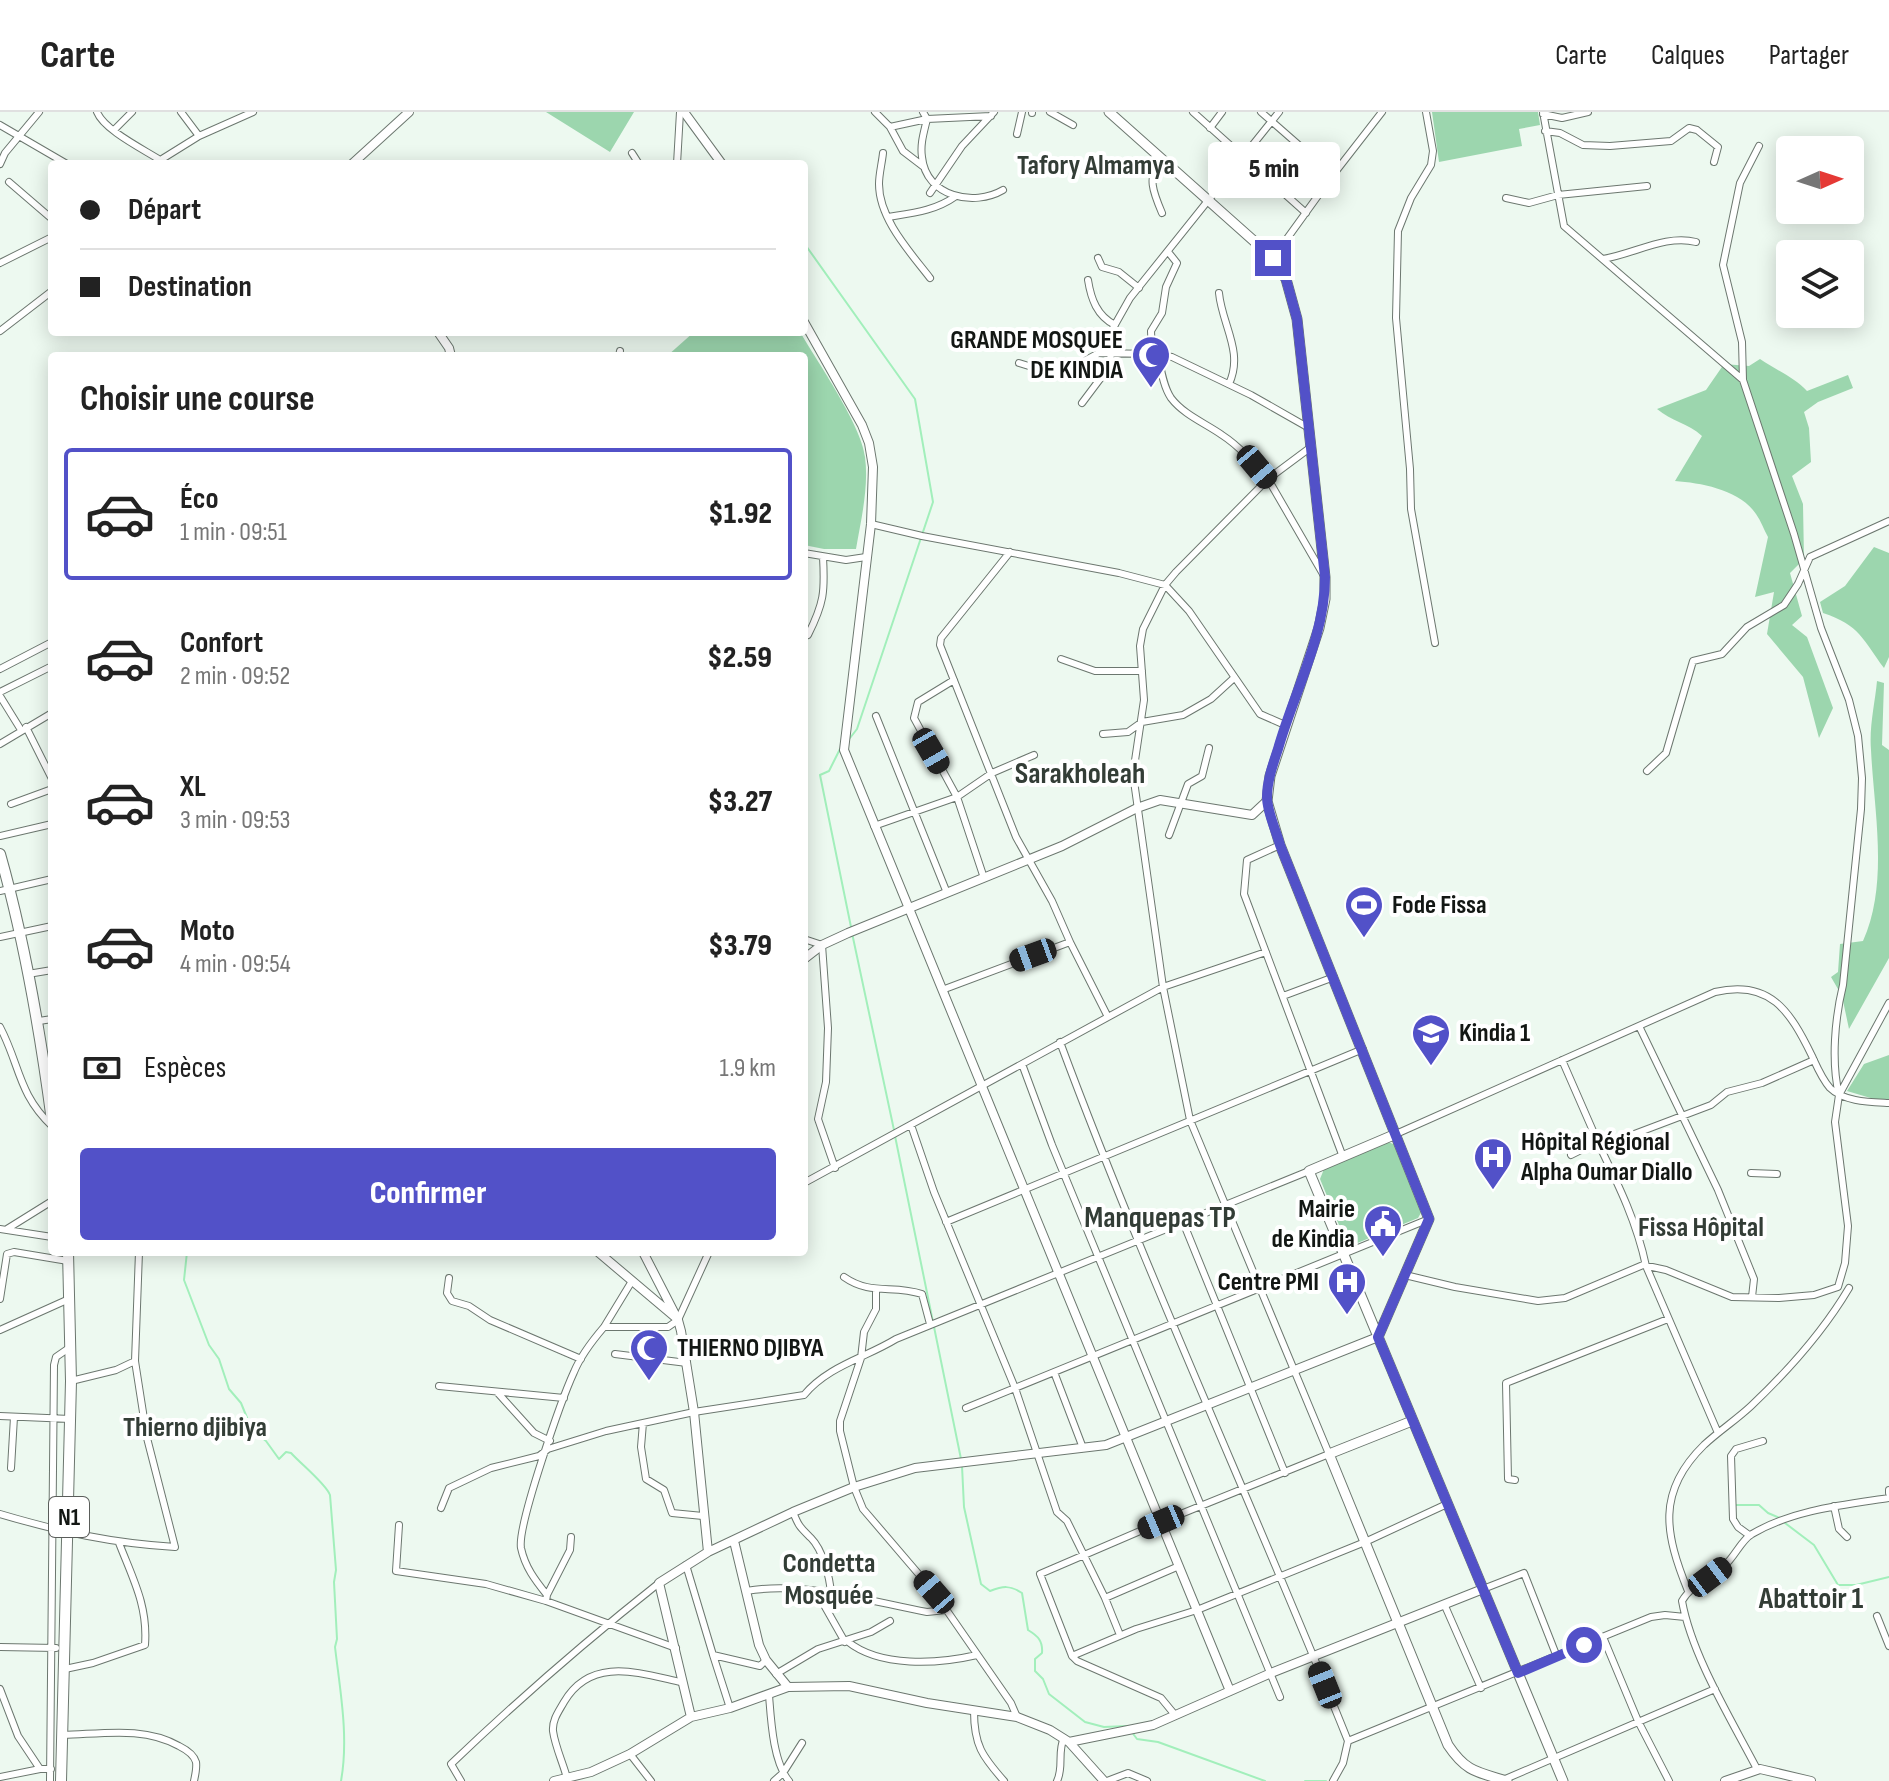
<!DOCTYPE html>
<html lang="fr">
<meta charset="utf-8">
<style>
:root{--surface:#fff;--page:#f2f2f2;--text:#222;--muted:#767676;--line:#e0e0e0;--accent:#5251c8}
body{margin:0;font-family:"Sofia Sans Condensed",sans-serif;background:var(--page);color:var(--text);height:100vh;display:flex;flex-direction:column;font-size:30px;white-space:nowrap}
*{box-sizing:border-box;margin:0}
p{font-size:26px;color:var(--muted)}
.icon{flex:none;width:44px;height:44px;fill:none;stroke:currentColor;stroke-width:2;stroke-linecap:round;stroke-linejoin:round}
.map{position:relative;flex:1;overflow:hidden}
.panel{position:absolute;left:48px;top:240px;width:760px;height:904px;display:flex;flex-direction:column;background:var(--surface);border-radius:8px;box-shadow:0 4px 20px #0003}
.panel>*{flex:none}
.top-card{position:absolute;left:48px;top:48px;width:760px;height:176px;border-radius:8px;box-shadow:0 4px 20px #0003;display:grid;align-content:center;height:176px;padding:0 32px;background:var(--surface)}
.needle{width:52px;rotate:87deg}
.controls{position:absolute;left:1776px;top:24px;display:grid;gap:16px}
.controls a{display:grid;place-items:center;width:88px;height:88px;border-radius:8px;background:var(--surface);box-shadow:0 4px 20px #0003;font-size:40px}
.end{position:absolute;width:36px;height:36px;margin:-18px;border:10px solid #5251c8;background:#fff;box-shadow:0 0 0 4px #fff}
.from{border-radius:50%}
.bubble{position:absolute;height:56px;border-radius:8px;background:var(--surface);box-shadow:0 4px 20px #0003;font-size:26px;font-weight:800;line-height:56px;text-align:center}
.car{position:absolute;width:24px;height:48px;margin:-24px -12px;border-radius:10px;box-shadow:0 0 6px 2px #0007;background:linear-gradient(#222 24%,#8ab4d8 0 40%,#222 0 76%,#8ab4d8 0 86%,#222 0)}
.top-card b{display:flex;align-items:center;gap:28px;height:76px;font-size:30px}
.top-card b+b{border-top:2px solid var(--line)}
.top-card i{width:20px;height:20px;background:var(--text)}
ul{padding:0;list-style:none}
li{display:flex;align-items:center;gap:24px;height:132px;margin:0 16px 12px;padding:0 16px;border:4px solid transparent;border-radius:8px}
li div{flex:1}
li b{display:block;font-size:30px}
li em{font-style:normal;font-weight:800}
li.selected{border-color:var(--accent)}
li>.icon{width:72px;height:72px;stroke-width:1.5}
h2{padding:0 32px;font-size:36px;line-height:96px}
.pay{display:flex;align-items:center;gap:20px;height:88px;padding:0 32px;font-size:30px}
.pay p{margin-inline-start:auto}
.button{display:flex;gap:16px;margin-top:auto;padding:16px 32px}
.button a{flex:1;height:92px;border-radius:8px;background:var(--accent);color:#fff;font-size:32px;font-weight:800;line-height:92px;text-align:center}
header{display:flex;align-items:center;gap:48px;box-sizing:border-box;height:112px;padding:0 40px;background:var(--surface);border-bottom:2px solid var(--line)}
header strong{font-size:38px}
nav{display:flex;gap:44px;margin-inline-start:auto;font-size:28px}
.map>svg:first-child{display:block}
.green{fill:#9cd6ae}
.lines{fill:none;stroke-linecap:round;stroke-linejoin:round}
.stream{stroke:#a2efbb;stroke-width:2}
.minor-casing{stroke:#6c776f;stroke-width:8}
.tertiary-casing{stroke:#6c776f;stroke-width:10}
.secondary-casing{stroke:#6c776f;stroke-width:11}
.trunk-casing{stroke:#6c776f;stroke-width:12}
.minor{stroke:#fff;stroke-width:6}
.tertiary{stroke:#fff;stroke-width:8}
.secondary{stroke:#fff;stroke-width:9}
.trunk{stroke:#fff;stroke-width:10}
.route{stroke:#5251c8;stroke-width:10}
.labels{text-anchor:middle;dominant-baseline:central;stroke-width:8;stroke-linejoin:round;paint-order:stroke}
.shield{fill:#fff;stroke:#5a5d5a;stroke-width:2}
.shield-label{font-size:24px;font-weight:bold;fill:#131714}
.poi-label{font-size:26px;font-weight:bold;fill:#131714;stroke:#fff;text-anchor:start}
.neighbourhood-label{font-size:28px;font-weight:bold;fill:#333d36;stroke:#fff}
.quarter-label{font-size:30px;font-weight:bold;fill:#333d36;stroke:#fff}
</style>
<header>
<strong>Carte</strong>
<nav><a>Carte</a><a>Calques</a><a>Partager</a></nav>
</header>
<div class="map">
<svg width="1889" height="1669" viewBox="0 0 1889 1669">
<rect width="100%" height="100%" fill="#edf9f0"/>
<path class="green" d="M546,0H634L610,40Z
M1432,0H1538L1540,13L1519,17L1522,34L1439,50Z
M694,220H800C817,249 862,314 865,345C869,375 861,408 856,437H824L804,433V244H667Z
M1760,247C1776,258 1794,265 1807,279L1848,263L1853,276L1818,290L1804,300L1809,316L1811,350L1792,364L1803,392L1804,447L1790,461L1802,504L1792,513L1807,525L1833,596L1819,626L1803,565L1767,522L1774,480L1755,485L1768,425C1764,418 1761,409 1756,402C1740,378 1702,371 1675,369L1702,324C1688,311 1671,309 1657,297L1706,278L1724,252L1749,254Z
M1874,435L1889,441V545L1884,556C1863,528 1860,513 1823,501L1820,490L1845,474Z
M1877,569L1884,571L1882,633L1889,638V846L1849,917L1842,884L1831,865L1838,860L1840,832L1863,829C1889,771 1874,700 1871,638C1869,615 1875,591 1877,569Z
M1889,943V987H1874L1847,979L1864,952Z
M1388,1030L1396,1033L1422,1099L1418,1106L1355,1132L1346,1130L1320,1067L1324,1057Z"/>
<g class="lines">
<path class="stream" d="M804,131L915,287L933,390L857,617L850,626
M840,637L829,659L820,663L851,815
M852,821L894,1018
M895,1024L961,1347
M187,1140L184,1168L209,1233L219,1247L229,1277L241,1291L252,1318L266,1329L279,1347L286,1340L291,1341C301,1352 326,1372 330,1383L336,1458L334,1470L337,1527L335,1535C340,1578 349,1625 341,1669
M962,1354L964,1395L981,1472L990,1479C1003,1474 1010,1473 1022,1481L1028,1518C1038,1524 1043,1529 1042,1541L1035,1547V1559L1043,1567L1049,1582L1085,1610L1104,1615L1127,1614
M1736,1393H1759L1768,1401L1780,1406
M1785,1411L1814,1433L1838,1473H1856L1889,1465
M1131,1619L1137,1627L1158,1630L1265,1669
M1305,1669H1326"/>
<defs>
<path id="minor" d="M97,0C104,18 143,37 160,48
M181,0L199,24
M875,0L890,15L903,39L924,55
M923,0L927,7L991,4
M1050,0L1073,13
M1193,0L1306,101
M1261,0L1333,63
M1426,0L1433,39L1431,53L1411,86L1398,119L1396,206L1410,357L1411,397L1435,531
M1543,0L1564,114L1743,268L1794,422L1821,516L1849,588L1858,624L1862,666L1861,697L1843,873C1835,906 1831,949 1839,983
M1032,1V0
M1543,2L1562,6L1588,0
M0,13L67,52
M890,15L927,7C924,20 920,32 922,45C926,85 974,95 1003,78
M1210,16L1222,0
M114,18L132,0
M1545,19L1560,21L1583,33L1610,34L1671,29L1689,16L1697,18L1718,35L1714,50
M1017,22L1022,0
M632,41L639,52
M883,41C882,51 879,62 879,72C879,107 910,140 930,166
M1160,45C1147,66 1153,80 1162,101
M0,52L5,41L39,0
M154,52L199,24L253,0
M677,52L680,0
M9,70L52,107
M930,81L962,34L994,0
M1506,86L1529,91L1558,83L1647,74
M888,105C913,101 935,99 956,84
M1098,146L1102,155L1119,160L1139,176
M1273,146L1333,63L1382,0
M1603,147C1634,142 1666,122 1696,130
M0,151L52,125
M1088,168C1091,187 1097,204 1115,213
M1219,181C1222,213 1244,240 1229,272
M0,219L52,179
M1099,241L1152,242L1172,245L1251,283L1309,316
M1152,242L1151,219L1162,201L1166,175L1177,151L1169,141
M1158,243C1161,257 1163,274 1171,286C1184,303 1205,311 1222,323C1239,334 1254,351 1268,367L1323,462
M619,244L620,239
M1019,251L1045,259H1057L1071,256L1099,241L1130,186L1279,0
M1743,268L1742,230L1723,153L1740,71L1759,34
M1082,291L1109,255L1111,241
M871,412L922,424L1119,461L1165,473L1189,499L1260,602L1285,613
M1010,440L941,526L940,533L1016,725L1052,789L1070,830
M804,441L846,448L866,445
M808,523C824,491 825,480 823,445
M1061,547L1095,559H1142
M0,557L52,530
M954,568L918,590L914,606L957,685L984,766
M0,580L52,554
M0,584L21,618
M876,604L947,781
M26,615L52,667
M1103,622L1128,620L1142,610L1183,603L1211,587L1234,566
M0,632L52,601
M1647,659L1666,641L1693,549L1722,542L1747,515L1784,493L1798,472L1810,445L1889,409
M11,692L52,677
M874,714L957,685L992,661L1034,643
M1169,723L1188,672L1202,664L1209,636
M0,724L52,712
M1280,733L1247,748L1244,782L1343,1045
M0,779L52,767
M0,825L52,814
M804,827L822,833L828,916L826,970L818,1007L835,1056
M28,862L52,858
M942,878L1070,830L1108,905
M1283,884L1334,865
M39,909L52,907
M1639,914L1718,1078L1754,1167L1752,1185
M0,915C20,953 18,982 52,1014
M1060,930C1148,1167 1254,1395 1348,1629L1343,1651L1333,1669
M1562,948L1600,1035L1589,1034L1571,1043
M1022,952L1052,1033L1280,1585
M911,1013L934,1080L1015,1276L1057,1400L1067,1409L1105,1486L1179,1454
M1396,1022L1715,880C1770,867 1790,899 1812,944C1817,955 1822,967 1830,976C1844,990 1871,990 1889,991
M1751,1061L1777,1062
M804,1071L1163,875L1266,840
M946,1110L1363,937
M1183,1110L1285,1361
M0,1117L52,1125
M7,1117L52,1089
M1405,1163L1455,1175L1538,1189L1565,1186L1643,1153L1666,1158L1732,1185L1779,1186L1814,1183L1838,1175L1845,1151L1848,1114L1835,1010L1839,983L1889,891
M844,1165C871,1184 893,1172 922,1182L930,1212
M449,1166L447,1181L452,1189L469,1194L490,1208L581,1247
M876,1178V1197L864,1220L861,1246L840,1309V1319L854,1375L863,1397L934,1480L1011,1591L1017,1605
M0,1187L7,1142L14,1140L68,1149
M604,1215L632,1169
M0,1218L69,1187
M615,1242L687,1251
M1054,1260L1083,1336
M71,1269L116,1258L135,1249
M439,1274L564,1286
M497,1280L534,1321L550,1329
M966,1296L1429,1107
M0,1304L70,1307
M643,1311L641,1335L646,1367L664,1378L672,1401L703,1404
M1718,1321L1646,1154C1637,1111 1619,1074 1600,1035L1711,993L1727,980L1762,971L1814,948
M11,1356L14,1305
M1515,1368L1508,1367L1506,1271L1668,1207
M1889,1378V1381
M1834,1394L1839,1417L1847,1425
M441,1396L449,1376L491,1356L539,1344L548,1337L606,1319L694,1300L804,1283C828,1254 865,1246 896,1227L1309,1059
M793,1400C799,1415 800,1415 811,1426C823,1438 830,1466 831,1482
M0,1402C61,1420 111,1431 175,1435L147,1326L135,1249L139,1140
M399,1413L396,1459L486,1472L546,1489L676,1536
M1749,1423L1738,1415L1733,1407L1731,1344L1736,1337L1763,1329
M686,1453L713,1543L760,1554L766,1548
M1483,1477L1524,1461L1557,1545
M746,1479C805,1469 868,1489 927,1500L946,1498
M810,1479L824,1493L845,1530
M1688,1479C1665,1422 1656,1380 1704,1333C1719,1319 1736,1308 1751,1294C1789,1258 1823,1220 1849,1176
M547,1483L570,1438L571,1425
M1105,1486L1120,1523
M546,1489L547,1483C535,1468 525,1455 521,1436C517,1414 562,1286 574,1260C581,1243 592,1229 604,1215H668L678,1208L709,1140
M1445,1494L1481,1576
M1877,1504L1889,1534
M1603,1525L1638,1609L1669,1669
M847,1529C880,1556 938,1552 977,1543
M0,1535L56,1536
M713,1543L730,1596
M1072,1544L1136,1517L1197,1498L1365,1430L1447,1392
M65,1557L93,1551L145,1533C148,1494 133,1467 119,1431
M776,1562L818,1537L871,1520L890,1509
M0,1577L18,1624L40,1657H51
M769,1583C771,1608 773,1650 789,1669
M974,1599C974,1633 982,1644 1004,1669
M1175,1603L1161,1586L1077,1549L1072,1544L1040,1462L1161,1410L1329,1342L1190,1008L1163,875L1133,662L1144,588L1140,534L1143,517L1165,473L1176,460L1268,367L1311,335
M63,1623C102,1622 144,1614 179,1634C185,1637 194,1643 196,1650C197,1656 195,1664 194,1669
M1348,1629L1651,1505L1665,1503L1685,1505
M630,1642L651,1669
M1757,1657C1731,1607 1692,1544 1682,1489C1691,1473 1710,1466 1724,1454C1735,1445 1741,1428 1752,1422C1793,1398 1843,1393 1889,1386
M0,1665L40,1657
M567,1666C563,1651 555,1634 553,1619C552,1608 559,1599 564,1590C591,1544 639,1561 681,1570
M1503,1668L1715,1577
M50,1669L54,1253L56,1245L69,1236
M461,1669L451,1652C517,1589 587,1528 659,1471
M774,1669L783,1661L802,1631
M1057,1669C1064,1655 1057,1640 1064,1626
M1107,1669L1128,1661L1147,1669"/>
<path id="tertiary" d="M684,0L722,52
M352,52L409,0
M804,210L862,313L869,331L873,355L871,412L844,638L1230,1579
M438,220L449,236L451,244
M804,847L822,833L848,821L1062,734L1137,696L1160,688L1252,703L1267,689
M598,1140L675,1205
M643,1140L678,1208L681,1219L694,1300L708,1440
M734,1429L759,1533L766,1548L788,1575L849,1574L927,1591L1017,1605L1050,1618L1069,1630L1104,1669
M691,1605L659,1471L708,1440L793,1400L854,1375L915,1356L1106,1333L1378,1225
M1069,1630L1153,1613L1271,1561L1483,1477
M554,1669L591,1660L630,1642L691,1605L730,1596L788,1575
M1725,1669L1760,1657L1811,1669"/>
<path id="secondary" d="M1109,0L1273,146L1286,167L1297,207L1325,465V487L1319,516L1270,664L1267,689L1280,733L1429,1107L1378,1225
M1396,1022L1309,1059L1563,1669
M1412,1309L1329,1342L1448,1633C1466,1660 1477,1660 1507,1669"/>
<path id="trunk" d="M0,742C25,830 40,918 52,1009
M61,1669L71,1269L68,1140"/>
</defs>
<use href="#minor" class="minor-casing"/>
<use href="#tertiary" class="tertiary-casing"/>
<use href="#secondary" class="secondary-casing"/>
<use href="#trunk" class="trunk-casing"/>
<use href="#minor" class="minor"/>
<use href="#tertiary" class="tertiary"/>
<use href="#secondary" class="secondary"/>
<use href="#trunk" class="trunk"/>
</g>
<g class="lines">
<path class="route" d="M1273,146L1286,167L1297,207L1325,465C1325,525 1294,580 1278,637C1273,652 1267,669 1267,685C1267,700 1276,718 1280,733L1429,1107L1378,1225L1518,1561L1584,1533"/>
</g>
<defs>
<symbol id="mosque-pin" viewBox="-11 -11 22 30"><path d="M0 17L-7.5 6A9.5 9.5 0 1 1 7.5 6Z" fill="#5251c8" stroke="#fff"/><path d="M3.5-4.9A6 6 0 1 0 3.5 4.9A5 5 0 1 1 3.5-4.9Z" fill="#fff"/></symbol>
<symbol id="stadium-pin" viewBox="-11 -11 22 30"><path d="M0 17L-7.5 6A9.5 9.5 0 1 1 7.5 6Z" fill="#5251c8" stroke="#fff"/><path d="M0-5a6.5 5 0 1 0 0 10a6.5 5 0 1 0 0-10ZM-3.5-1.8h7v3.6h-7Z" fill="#fff"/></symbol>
<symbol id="university-pin" viewBox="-11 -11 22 30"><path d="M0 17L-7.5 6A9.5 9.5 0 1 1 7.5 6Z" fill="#5251c8" stroke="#fff"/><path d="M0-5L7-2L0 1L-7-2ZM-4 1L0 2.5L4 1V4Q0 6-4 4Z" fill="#fff"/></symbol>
<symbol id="hospital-pin" viewBox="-11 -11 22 30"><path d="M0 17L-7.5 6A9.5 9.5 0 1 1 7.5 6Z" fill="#5251c8" stroke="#fff"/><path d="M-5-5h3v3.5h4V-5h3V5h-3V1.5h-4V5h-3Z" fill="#fff"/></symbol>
<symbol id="civic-pin" viewBox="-11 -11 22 30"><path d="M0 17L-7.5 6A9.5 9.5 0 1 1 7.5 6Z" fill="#5251c8" stroke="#fff"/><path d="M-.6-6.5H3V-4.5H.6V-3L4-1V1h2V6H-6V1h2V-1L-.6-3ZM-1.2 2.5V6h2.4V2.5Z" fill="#fff"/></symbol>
</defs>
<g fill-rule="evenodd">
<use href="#mosque-pin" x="1129" y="221" width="44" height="60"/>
<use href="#stadium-pin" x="1342" y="771" width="44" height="60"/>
<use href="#university-pin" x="1409" y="899" width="44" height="60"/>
<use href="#hospital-pin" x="1471" y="1023" width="44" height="60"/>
<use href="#civic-pin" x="1361" y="1090" width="44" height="60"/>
<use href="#hospital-pin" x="1325" y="1148" width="44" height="60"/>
<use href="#mosque-pin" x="627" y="1214" width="44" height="60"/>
</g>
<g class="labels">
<rect class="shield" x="49" y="1385" width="40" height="40" rx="6"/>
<g class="shield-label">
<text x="69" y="1405">N1</text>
</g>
<g class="poi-label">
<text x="1123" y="228" text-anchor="end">GRANDE MOSQUEE<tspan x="1123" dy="30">DE KINDIA</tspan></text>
<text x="1392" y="793">Fode Fissa</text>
<text x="1459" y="921">Kindia 1</text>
<text x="1521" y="1030">Hôpital Régional<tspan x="1521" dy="30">Alpha Oumar Diallo</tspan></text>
<text x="1355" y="1097" text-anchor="end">Mairie<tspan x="1355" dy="30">de Kindia</tspan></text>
<text x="1319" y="1170" text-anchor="end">Centre PMI</text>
<text x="677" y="1236">THIERNO DJIBYA</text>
</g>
<g class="neighbourhood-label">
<text x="1096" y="53">Tafory Almamya</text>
<text x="1701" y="1115">Fissa Hôpital</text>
<text x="195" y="1315">Thierno djibiya</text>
<text x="829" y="1451">Сondetta<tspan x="829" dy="32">Mosquée</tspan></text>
</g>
<g class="quarter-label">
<text x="1080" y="662">Sarakholeah</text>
<text x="1160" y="1106">Manquepas TP</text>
<text x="1811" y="1487">Abattoir 1</text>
</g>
</g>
</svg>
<div class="controls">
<a><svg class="needle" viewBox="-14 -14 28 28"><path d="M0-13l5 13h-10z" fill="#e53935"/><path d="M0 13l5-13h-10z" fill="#767676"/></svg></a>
<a><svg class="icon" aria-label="layers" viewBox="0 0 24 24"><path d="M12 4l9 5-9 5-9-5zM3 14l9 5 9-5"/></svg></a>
</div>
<i class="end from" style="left:1584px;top:1533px"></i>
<i class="end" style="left:1273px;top:146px"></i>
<div class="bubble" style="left:1208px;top:30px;width:132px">5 min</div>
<i class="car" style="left:1257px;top:355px;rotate:140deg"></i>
<i class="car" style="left:931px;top:639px;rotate:150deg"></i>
<i class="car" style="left:1033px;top:843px;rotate:250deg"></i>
<i class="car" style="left:1161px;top:1410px;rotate:247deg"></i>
<i class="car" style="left:1710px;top:1465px;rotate:53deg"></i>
<i class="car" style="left:934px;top:1480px;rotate:319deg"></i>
<i class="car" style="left:1325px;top:1573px;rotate:338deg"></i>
<div class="top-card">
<b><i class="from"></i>Départ</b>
<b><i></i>Destination</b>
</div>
<section class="panel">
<h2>Choisir une course</h2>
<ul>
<li class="selected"><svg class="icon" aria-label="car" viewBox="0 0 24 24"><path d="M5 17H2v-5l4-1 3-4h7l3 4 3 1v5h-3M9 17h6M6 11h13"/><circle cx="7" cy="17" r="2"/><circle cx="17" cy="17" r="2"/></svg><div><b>Éco</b><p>1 min · 09:51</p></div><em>$1.92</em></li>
<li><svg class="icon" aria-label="car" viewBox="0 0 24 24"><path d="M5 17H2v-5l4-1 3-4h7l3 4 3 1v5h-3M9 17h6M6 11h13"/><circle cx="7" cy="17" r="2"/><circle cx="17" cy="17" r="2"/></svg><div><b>Confort</b><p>2 min · 09:52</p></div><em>$2.59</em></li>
<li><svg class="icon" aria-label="car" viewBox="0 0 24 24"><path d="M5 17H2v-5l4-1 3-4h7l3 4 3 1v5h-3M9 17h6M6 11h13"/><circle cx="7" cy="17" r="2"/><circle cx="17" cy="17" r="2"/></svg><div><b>XL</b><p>3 min · 09:53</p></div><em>$3.27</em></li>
<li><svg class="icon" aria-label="car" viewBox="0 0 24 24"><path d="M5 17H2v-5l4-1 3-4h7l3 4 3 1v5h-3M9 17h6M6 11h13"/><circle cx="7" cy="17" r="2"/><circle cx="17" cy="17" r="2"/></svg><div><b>Moto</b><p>4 min · 09:54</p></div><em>$3.79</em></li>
</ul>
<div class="pay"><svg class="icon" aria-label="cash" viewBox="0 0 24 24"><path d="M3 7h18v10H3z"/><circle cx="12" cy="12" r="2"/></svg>Espèces<p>1.9 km</p></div>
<div class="button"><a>Confirmer</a></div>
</section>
</div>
